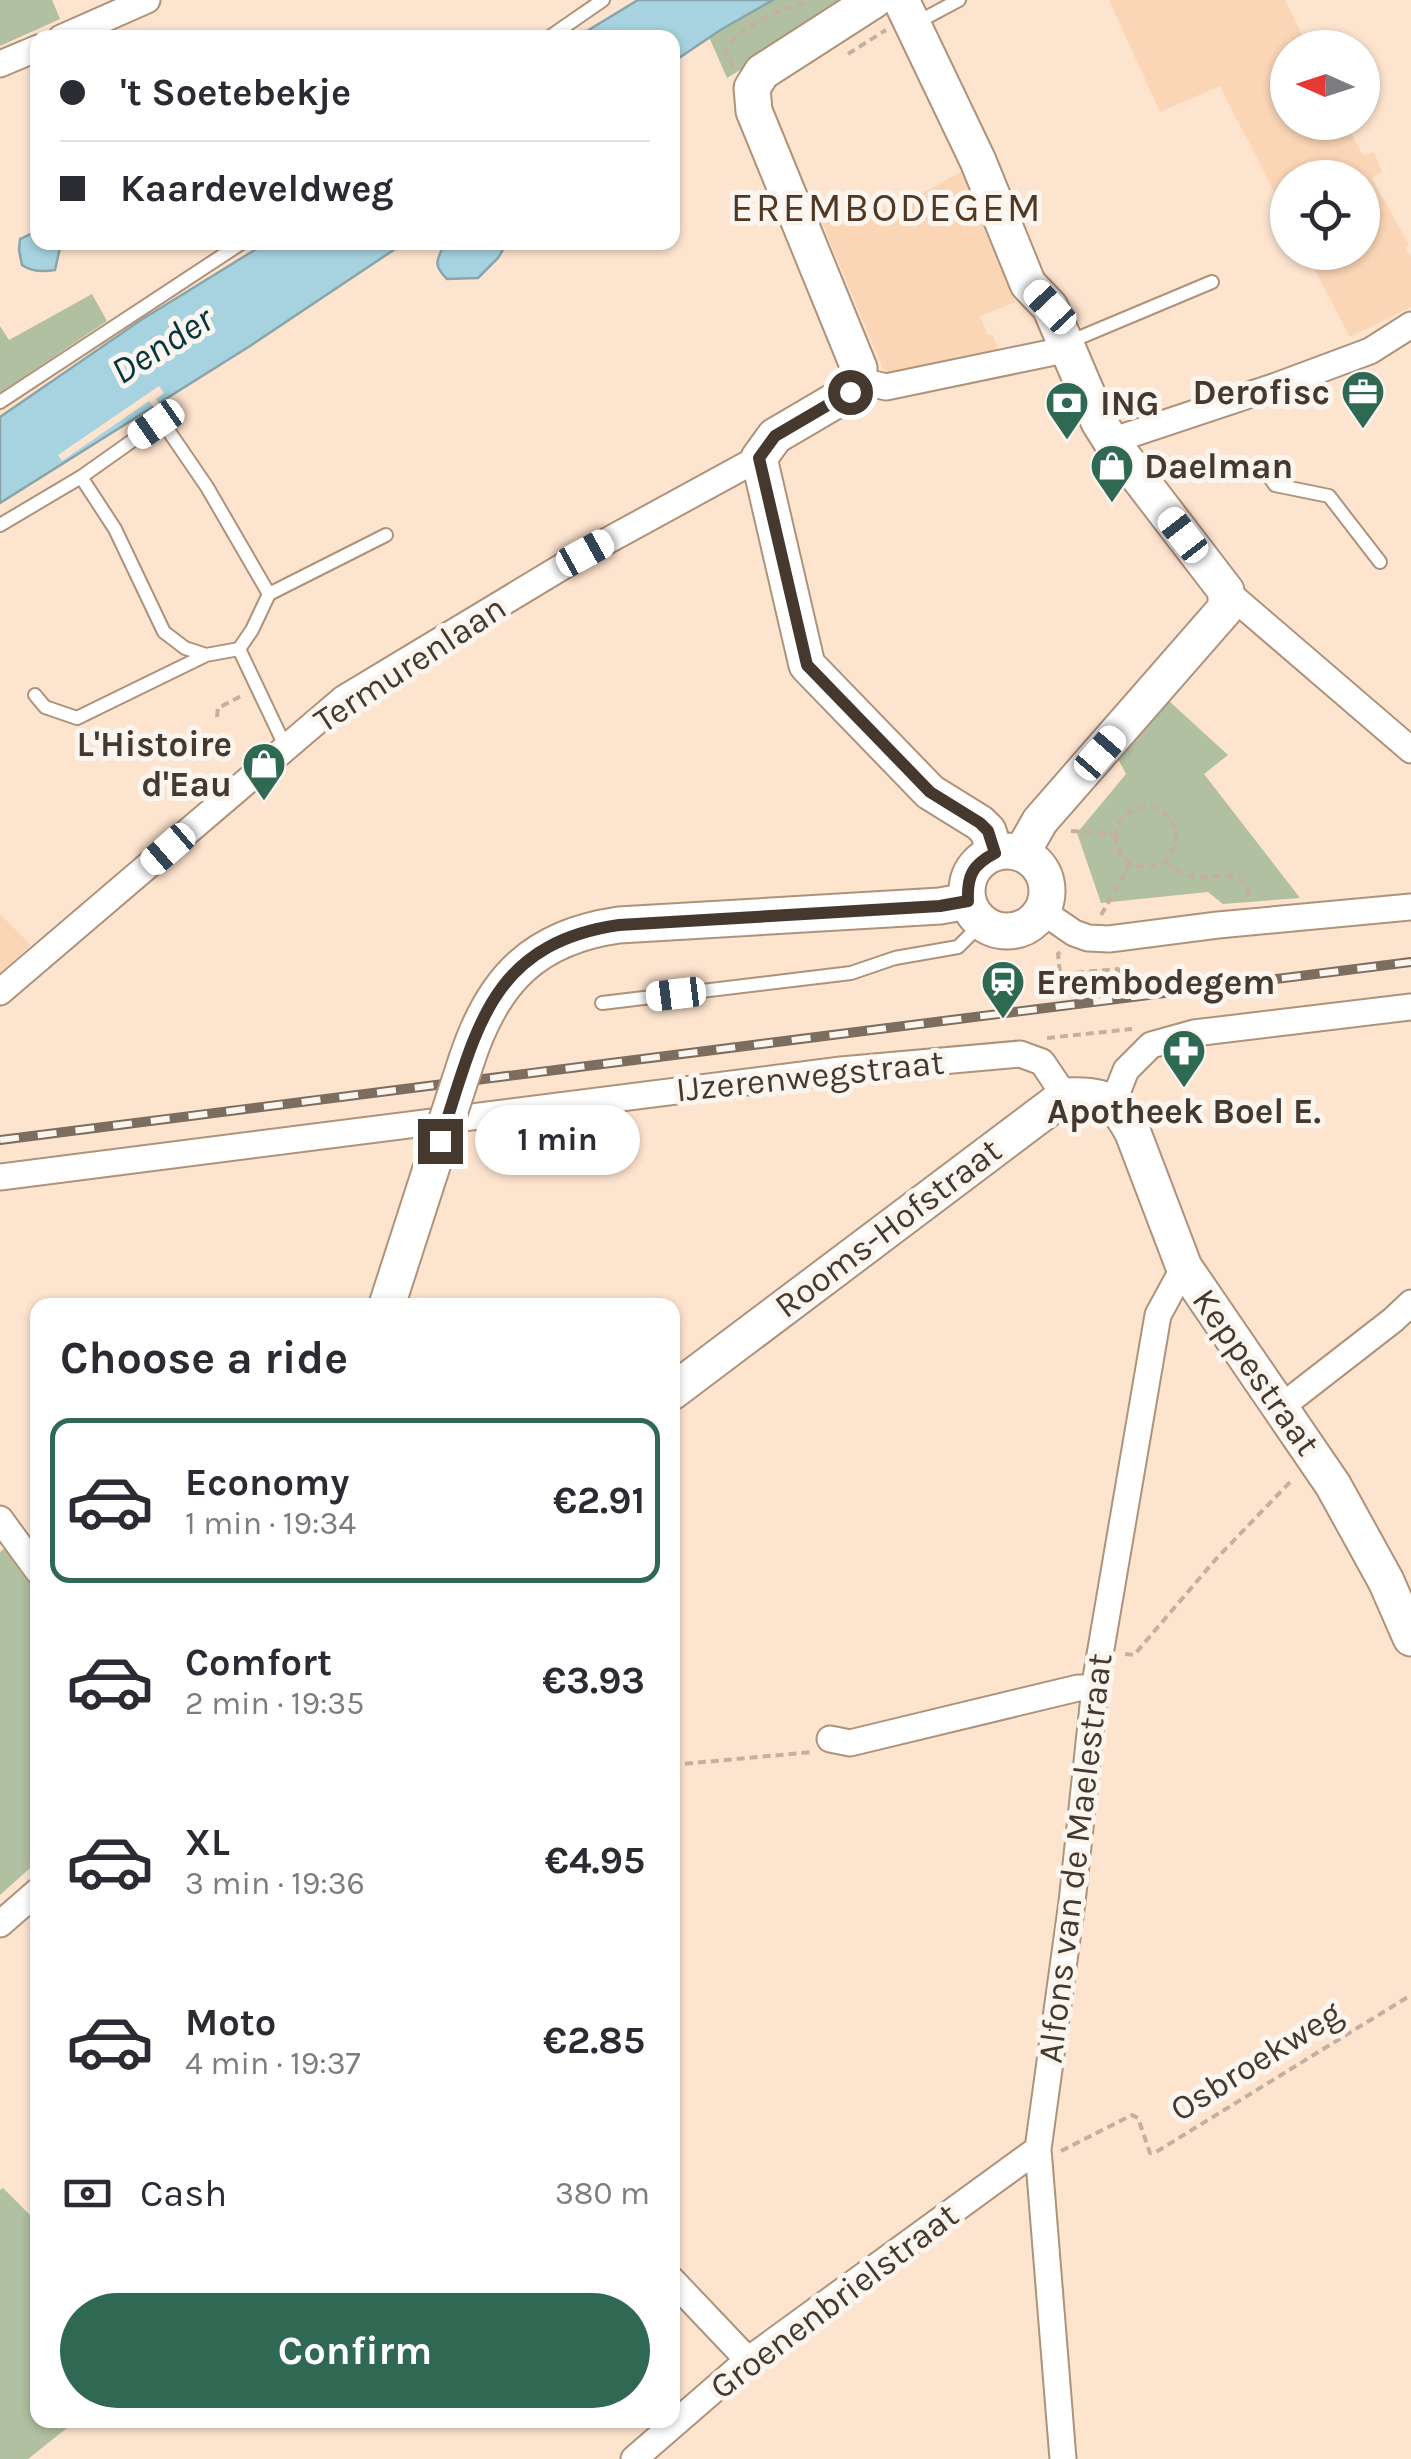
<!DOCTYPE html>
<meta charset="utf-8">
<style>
:root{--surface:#fff;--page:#f2f2f3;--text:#2b2b33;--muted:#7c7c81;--line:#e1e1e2;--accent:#2f6953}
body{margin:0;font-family:Karla,sans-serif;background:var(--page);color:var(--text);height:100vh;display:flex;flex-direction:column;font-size:38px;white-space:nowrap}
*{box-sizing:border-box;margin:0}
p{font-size:32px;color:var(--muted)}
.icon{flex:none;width:55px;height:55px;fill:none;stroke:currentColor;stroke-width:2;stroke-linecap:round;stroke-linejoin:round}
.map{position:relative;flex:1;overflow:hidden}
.details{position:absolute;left:30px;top:1298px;width:650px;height:1130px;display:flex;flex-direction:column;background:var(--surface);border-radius:20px;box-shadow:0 2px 8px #0004}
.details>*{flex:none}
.banner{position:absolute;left:30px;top:30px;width:650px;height:220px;border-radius:20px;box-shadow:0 2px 8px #0004;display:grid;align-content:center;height:220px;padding:0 30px;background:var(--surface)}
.needle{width:65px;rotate:273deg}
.tools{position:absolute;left:1270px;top:30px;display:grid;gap:20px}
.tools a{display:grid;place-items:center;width:110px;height:110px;border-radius:50%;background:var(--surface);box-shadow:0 2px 8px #0004;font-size:50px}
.end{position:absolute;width:45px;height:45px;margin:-22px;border:12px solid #45392f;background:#fff;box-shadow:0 0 0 5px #fff}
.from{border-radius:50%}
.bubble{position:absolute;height:70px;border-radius:35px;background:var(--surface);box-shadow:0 2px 8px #0004;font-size:32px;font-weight:700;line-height:70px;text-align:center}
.car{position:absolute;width:30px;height:60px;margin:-30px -15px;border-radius:12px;box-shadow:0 0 8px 2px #0007;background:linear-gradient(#fff 24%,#345 0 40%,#fff 0 76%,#345 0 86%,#fff 0)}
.banner b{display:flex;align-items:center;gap:35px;height:95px;font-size:38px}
.banner b+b{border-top:2px solid var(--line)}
.banner i{width:25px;height:25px;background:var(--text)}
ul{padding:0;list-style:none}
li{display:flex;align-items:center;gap:30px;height:165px;margin:0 20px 15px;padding:0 10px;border:5px solid transparent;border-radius:20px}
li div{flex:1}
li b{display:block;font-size:38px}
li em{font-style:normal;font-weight:700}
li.current{border-color:var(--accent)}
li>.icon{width:90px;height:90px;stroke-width:1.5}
h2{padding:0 30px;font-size:45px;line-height:120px}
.pay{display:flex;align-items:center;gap:25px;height:110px;padding:0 30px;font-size:38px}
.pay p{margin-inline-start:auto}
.cta{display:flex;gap:20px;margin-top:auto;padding:20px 30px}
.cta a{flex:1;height:115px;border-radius:60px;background:var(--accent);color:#fff;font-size:40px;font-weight:700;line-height:115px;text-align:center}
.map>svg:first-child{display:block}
.built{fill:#fad5b6}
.green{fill:#b1c0a0}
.water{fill:#a6d3df;stroke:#89a5aa;stroke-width:2.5}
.pier{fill:#fde4cf}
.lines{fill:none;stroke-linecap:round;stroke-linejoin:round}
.lane-casing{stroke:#af927a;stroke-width:16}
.street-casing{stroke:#af927a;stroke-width:29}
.secondary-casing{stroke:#af927a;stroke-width:39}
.path{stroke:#c5b09f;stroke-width:4;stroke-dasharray:8 5;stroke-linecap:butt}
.lane{stroke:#fff;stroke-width:12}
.street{stroke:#fff;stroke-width:25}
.secondary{stroke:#fff;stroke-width:35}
.rail-casing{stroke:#7c6d5f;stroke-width:10}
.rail{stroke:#fbf5ef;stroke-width:6;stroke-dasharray:19;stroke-linecap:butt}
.secondary-bridge-casing{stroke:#af927a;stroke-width:39;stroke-linecap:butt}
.secondary-bridge{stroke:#fff;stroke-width:35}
.route{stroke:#45392f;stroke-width:12}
.labels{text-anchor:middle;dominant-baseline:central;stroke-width:10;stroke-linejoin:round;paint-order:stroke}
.poi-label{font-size:35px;font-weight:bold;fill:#45392f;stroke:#fbf5ef;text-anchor:start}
.street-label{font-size:35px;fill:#45392f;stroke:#fbf5ef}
.water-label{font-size:38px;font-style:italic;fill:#06333c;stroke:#fbf5ef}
.quarter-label{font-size:40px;letter-spacing:2.5px;fill:#503823;stroke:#fbf5ef}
</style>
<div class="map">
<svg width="1411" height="2459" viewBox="0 0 1411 2459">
<rect width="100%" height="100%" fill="#fde4cf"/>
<path class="built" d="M1109,0H1285L1308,47L1288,48V122L1346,123L1363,156L1374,152L1382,172L1372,178L1409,245L1405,248L1411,257V307L1350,337L1306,253L1362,252V178H1288L1287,217L1220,86L1160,112Z
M966,169L1015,302L978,317L982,320L987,334L993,335L998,349L886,376L817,211L853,195L864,219L930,189Z
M0,914L31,945L0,973Z"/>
<path class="green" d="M0,0H52L60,19L0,46Z
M773,0H844L847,5L727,78L709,37Z
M92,294L107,321L0,393V326L9,340Z
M1169,701L1228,755L1204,774L1300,898L1223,904L1208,892L1101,903L1077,833L1126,774L1116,755Z
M8,1545L38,1586L37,1862L0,1895V1552Z
M3,2188L37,2222L38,2420H77L28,2459H0V2190Z"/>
<path class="water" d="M638,0H773L722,29L673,62L672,38L577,37Z
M37,231L38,242L61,243L55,270C44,272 32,272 22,265L19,250L20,239Z
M266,243H404L250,346L0,503V417L141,320Z
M445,243V242L507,243L498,258L478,278L447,279C432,264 437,260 445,243Z"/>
<path class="pier" d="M159,386L164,393L156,399L161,406L156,410L149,401L62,461L58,455Z"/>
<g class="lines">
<defs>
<path id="lane" d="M914,24L959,0
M548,38L603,0
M1069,342L1212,282
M0,402L243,242
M1268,475L1275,485L1329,496L1380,562
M81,477L115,529L164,632L185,648L206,655
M0,525L81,477L156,424L168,430L207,487L269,594
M35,695L45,707L77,718L206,655L239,649
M286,748L239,649L252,630L269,594L386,535
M602,1003L851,973L895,958L958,947L982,923"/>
<path id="street" d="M61,38L147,0
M0,64L38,48
M858,380L886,387L1069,349
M1111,441L1276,386L1370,351L1411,325
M1226,591L1411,750
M1042,911L1074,933L1088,938L1109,939L1218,925L1411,907
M0,992L343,699L585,553L759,458
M1113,1103L1126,1070L1151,1045L1194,1033L1411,1007
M0,1177L841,1070L1020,1054L1042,1062L1065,1096
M1281,1407L1393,1320L1411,1303
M0,1519L38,1571
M830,1739L850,1743L1078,1688H1095
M0,1924L38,1891
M672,2280L748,2360
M634,2459L748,2360L1038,2149
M1063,2459L1038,2149L1072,1902L1096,1678L1158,1315L1184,1267"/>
<path id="secondary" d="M874,0L762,72L752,88L754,111L859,368L858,380L850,392L775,436L759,458L807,665L930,792L980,823L988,831L995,853
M901,0L978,161L1028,284L1050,307L1099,422L1111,441L1226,591V608L1040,821L1028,842L1025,855
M967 891a40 40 0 1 1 80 0a40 40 0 1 1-80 0Z
M467,1059C493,980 534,937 619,925L940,906L968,901
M387,1305L440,1141
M672,1392L1065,1096C1103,1095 1115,1098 1133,1133L1184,1267L1333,1485L1386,1581L1411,1638"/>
</defs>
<use href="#lane" class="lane-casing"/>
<use href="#street" class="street-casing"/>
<use href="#secondary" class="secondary-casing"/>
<path class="path" d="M848,54L886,30
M733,67L726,52C735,26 787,7 812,0
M217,717L218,708L241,696
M1116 837a30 30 0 1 1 60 0a30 30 0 1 1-60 0Z
M1071,831L1116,834
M1165,861C1174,868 1182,875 1194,877C1217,880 1244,865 1250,897
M1101,915L1131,863
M1060,952L1058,954L1060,974L1118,969L1120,977
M1047,1038L1132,1029
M1125,1654L1134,1655L1216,1559L1293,1479
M672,1765L812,1752
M1061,2151L1132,2115L1138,2118L1150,2153L1156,2152L1411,1995"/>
<use href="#lane" class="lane"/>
<use href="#street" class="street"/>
<use href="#secondary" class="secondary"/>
<defs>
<path id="rail" d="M0,1140L1411,962"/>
</defs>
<use href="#rail" class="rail-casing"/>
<use href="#rail" class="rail"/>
<defs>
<path id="secondary-bridge" d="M440,1141L467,1059"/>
</defs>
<use href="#secondary-bridge" class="secondary-bridge-casing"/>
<use href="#secondary-bridge" class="secondary-bridge"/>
</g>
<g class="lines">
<path class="route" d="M440,1141C476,1034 487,944 619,925L940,906L968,901C967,876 972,865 995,853L988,831L980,823L930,792L807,665L759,458L775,436L850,392"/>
</g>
<defs>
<symbol id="office-pin" viewBox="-11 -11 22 30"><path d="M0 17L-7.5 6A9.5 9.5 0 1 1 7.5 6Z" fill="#2f6953" stroke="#fbf5ef"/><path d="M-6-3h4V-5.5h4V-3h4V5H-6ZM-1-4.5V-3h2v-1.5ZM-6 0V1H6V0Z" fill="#fff"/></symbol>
<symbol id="bank-pin" viewBox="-11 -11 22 30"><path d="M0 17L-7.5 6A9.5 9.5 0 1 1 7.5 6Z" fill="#2f6953" stroke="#fbf5ef"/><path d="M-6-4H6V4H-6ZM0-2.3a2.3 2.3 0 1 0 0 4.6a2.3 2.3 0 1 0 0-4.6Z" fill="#fff"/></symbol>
<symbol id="shop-pin" viewBox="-11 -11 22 30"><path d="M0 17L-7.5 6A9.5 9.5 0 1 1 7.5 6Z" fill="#2f6953" stroke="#fbf5ef"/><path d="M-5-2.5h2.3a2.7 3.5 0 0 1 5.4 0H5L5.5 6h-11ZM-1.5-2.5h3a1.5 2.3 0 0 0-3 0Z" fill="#fff"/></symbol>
<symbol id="station-pin" viewBox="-11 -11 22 30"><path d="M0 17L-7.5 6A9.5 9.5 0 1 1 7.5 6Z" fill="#2f6953" stroke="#fbf5ef"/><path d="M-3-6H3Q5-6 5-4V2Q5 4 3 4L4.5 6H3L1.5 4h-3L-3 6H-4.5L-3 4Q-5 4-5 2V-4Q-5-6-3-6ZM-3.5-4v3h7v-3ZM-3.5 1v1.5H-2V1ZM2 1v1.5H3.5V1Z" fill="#fff"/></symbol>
<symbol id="pharmacy-pin" viewBox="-11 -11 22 30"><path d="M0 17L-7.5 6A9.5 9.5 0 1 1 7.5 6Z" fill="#2f6953" stroke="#fbf5ef"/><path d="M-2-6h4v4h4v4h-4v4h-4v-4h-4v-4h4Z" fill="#fff"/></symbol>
</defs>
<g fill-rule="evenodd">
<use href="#office-pin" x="1338" y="367" width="50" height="68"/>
<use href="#bank-pin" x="1042" y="378" width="50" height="68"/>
<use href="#shop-pin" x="1087" y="441" width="50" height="68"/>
<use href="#shop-pin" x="239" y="739" width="50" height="68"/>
<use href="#station-pin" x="978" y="957" width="50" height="68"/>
<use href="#pharmacy-pin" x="1159" y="1026" width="50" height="68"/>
</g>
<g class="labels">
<g class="poi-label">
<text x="1330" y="392" text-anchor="end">Derofisc</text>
<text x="1100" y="403">ING</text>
<text x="1144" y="466">Daelman</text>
<text x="232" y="744" text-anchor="end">L'Histoire<tspan x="232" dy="40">d'Eau</tspan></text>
<text x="1036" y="982">Erembodegem</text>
<text x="1184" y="1111" text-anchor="middle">Apotheek Boel E.</text>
</g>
<g class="street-label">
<text transform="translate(410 664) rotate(-33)">Termurenlaan</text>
<text transform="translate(810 1076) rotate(-6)">IJzerenwegstraat</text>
<text transform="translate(888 1228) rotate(-37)">Rooms-Hofstraat</text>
<text transform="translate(1256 1372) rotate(55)">Keppestraat</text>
<text transform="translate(1075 1858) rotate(-83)">Alfons van de Maelestraat</text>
<text transform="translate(1256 2061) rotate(-32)">Osbroekweg</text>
<text transform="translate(834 2301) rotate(-37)">Groenenbrielstraat</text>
</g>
<g class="water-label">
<text transform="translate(162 345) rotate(-32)">Dender</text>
</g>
<g class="quarter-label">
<text x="887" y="207">EREMBODEGEM</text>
</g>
</g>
</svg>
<div class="tools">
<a><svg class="needle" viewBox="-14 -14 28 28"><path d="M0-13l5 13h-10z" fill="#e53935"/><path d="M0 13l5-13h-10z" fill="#7c7c81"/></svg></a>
<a><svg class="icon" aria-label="locate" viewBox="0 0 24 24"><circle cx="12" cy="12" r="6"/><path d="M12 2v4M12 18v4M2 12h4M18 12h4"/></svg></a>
</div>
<i class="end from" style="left:850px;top:392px"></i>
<i class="end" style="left:440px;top:1141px"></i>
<div class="bubble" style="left:475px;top:1105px;width:165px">1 min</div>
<i class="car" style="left:1050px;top:307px;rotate:317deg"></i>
<i class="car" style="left:156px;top:424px;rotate:235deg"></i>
<i class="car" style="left:1183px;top:535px;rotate:322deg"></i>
<i class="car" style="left:585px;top:553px;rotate:61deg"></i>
<i class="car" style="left:1100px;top:753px;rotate:41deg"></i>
<i class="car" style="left:168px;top:849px;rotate:229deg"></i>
<i class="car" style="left:676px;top:994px;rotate:263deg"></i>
<div class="banner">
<b><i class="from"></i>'t Soetebekje</b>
<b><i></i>Kaardeveldweg</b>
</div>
<section class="details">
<h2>Choose a ride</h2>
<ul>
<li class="current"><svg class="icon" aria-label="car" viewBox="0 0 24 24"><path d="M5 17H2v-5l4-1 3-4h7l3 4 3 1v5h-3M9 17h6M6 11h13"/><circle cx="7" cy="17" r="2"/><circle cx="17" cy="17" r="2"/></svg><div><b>Economy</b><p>1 min · 19:34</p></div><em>€2.91</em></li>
<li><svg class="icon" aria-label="car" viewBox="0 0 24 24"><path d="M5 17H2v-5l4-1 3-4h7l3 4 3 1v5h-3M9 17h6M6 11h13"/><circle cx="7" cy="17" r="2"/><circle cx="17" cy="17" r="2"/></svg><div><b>Comfort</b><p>2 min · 19:35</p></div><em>€3.93</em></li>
<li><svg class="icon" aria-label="car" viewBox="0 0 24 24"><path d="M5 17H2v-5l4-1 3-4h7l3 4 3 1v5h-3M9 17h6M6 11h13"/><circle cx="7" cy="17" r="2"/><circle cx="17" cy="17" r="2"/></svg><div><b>XL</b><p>3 min · 19:36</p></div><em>€4.95</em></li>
<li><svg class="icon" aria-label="car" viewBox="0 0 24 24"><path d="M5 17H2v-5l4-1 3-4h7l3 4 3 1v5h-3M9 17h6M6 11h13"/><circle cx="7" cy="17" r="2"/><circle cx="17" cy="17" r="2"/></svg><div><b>Moto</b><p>4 min · 19:37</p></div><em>€2.85</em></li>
</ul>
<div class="pay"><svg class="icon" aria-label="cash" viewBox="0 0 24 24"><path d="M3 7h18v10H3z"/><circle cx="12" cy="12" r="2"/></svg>Cash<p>380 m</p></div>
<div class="cta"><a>Confirm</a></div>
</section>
</div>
